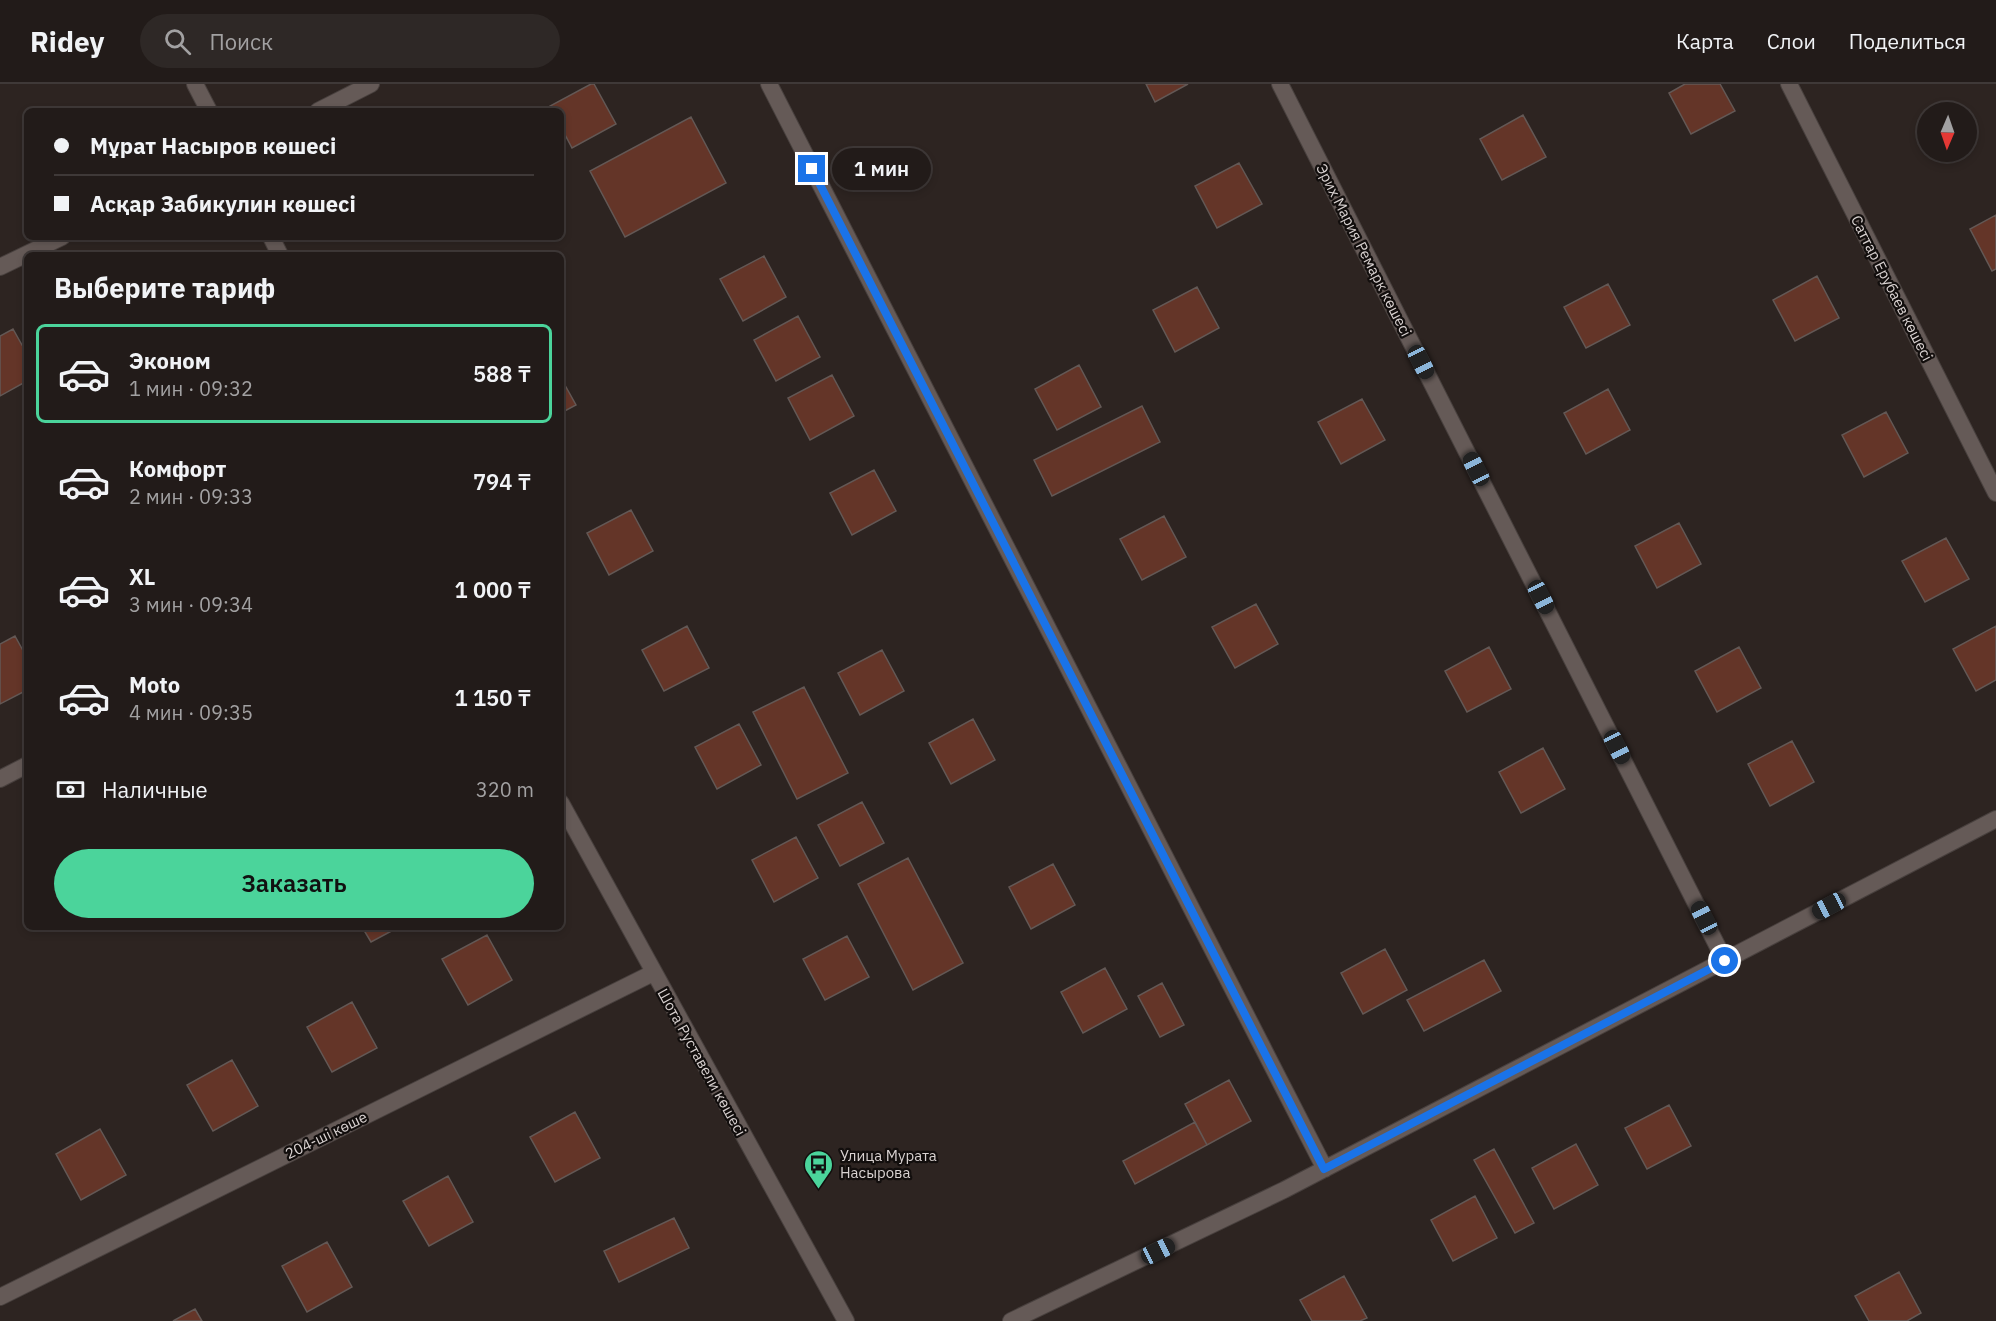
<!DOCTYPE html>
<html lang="ru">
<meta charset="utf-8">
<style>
:root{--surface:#221b19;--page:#2e2826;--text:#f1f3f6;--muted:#a2a1a2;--line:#3f3938;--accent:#4bd49b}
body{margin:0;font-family:"IBM Plex Sans",sans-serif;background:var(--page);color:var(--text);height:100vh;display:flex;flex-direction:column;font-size:22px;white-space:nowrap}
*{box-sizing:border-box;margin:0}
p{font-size:20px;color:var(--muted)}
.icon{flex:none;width:33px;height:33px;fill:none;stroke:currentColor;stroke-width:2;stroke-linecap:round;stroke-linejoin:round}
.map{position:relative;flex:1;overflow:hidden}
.side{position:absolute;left:24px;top:168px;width:540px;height:678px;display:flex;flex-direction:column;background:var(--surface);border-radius:9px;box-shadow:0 3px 9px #0003,0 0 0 2px var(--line)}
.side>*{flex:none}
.banner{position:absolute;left:24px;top:24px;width:540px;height:132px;border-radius:9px;box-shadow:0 3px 9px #0003,0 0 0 2px var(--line);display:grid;align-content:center;height:132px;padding:0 30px;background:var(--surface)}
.needle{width:39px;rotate:182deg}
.tools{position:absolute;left:1917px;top:18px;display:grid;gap:12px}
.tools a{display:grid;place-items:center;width:60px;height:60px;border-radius:50%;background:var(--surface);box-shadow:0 3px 9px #0003,0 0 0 2px var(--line);font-size:30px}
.end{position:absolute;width:27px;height:27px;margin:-14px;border:8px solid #1a73e8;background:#fff;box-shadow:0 0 0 3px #fff}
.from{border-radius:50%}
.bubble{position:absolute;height:42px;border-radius:21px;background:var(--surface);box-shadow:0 3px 9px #0003,0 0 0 2px var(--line);font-size:20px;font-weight:600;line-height:42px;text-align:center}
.car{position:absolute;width:18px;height:36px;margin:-18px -9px;border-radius:8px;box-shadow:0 0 4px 2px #0007;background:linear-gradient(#222 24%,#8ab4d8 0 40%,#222 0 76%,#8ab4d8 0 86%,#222 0)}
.banner b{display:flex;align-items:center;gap:21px;height:57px;font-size:22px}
.banner b+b{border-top:2px solid var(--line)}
.banner i{width:15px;height:15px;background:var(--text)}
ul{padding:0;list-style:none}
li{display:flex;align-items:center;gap:18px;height:99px;margin:0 12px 9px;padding:0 18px;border:3px solid transparent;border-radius:9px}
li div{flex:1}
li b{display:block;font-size:22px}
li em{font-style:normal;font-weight:600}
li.current{border-color:var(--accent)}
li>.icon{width:54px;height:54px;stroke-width:1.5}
h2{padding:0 30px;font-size:27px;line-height:72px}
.pay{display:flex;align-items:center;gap:15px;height:66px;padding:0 30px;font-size:22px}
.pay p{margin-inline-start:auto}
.primary-button{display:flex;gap:12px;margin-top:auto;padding:12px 30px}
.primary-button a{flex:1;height:69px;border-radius:36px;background:var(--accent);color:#111;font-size:24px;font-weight:600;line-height:69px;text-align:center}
header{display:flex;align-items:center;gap:36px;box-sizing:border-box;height:84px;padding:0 30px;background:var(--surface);border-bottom:2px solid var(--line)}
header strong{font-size:28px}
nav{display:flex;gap:33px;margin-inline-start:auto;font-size:21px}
.search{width:420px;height:54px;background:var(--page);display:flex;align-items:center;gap:15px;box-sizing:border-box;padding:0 21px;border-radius:33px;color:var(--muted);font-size:22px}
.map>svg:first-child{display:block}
.building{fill:#643528;stroke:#635855;stroke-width:1.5}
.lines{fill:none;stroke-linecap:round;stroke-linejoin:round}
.minor-casing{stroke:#48403e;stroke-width:18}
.minor{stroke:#655a57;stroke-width:16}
.route{stroke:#1a73e8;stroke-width:8}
.labels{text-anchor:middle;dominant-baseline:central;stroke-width:4.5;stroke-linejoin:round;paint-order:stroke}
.street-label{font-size:15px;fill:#d9d2d1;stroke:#120e0d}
.poi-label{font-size:15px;fill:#d9d2d1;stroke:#120e0d;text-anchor:start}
</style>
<header>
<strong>Ridey</strong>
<div class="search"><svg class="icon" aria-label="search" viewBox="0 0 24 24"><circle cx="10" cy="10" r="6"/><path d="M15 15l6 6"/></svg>Поиск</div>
<nav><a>Карта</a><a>Слои</a><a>Поделиться</a></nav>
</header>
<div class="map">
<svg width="1996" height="1237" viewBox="0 0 1996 1237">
<rect width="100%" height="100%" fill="#2d2421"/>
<path class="building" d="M591,0H594L616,40L572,64L561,43V27H552L550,22Z
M1146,0H1188L1155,18Z
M1685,0H1720L1735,27L1691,50L1669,9Z
M1523,31L1546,73L1502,96L1480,55Z
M691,33L726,99L625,153L590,87Z
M1239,79L1262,120L1217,144L1195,102Z
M1996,131V185L1992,187L1970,145Z
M764,172L786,213L743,237L720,195Z
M1817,192L1839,234L1795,257L1773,216Z
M1608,200L1630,241L1586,264L1564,223Z
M1197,203L1219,244L1175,268L1153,226Z
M798,232L820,273L776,297L754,256Z
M13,245L27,270V297L0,312V252Z
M1079,281L1101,323L1057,346L1035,305Z
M832,291L854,332L810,356L788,314Z
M561,294L576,321L561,329Z
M1608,305L1630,346L1586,370L1564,329Z
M1362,315L1385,356L1341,380L1318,338Z
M1142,322L1160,358L1052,412L1034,376Z
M1886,328L1908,369L1864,393L1842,351Z
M874,386L896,427L852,451L830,409Z
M631,426L653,467L609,491L587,449Z
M1164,432L1186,473L1142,496L1120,455Z
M1679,439L1701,480L1657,504L1635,462Z
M1946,454L1969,495L1925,518L1902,477Z
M1256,520L1278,560L1235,584L1212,543Z
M687,542L709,584L664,607L642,566Z
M1996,542V596L1976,607L1953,565Z
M15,552L27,574V606L0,620V560Z
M1489,563L1511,605L1467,628L1445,587Z
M1739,563L1761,604L1717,628L1695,587Z
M882,566L904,607L860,631L838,589Z
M804,603L848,689L797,715L753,628Z
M973,635L995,676L951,700L929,659Z
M739,640L761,681L717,705L695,663Z
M1792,657L1814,698L1770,722L1748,680Z
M1543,664L1565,705L1521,729L1499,688Z
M862,718L884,759L840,782L818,741Z
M796,753L818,794L774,818L752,776Z
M908,774L963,879L913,906L858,800Z
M1053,780L1075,821L1031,845L1009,803Z
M362,843H399L371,858Z
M487,851L512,896L468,921L442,875Z
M847,852L869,893L825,916L803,875Z
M1385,865L1407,906L1363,930L1341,889Z
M1484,876L1501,907L1424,947L1407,916Z
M1105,884L1127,925L1083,949L1061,908Z
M1162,899L1184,941L1160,953L1138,912Z
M352,918L377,964L332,988L307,943Z
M232,976L258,1022L213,1047L187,1001Z
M1229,996L1251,1037L1207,1061L1185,1020Z
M1669,1021L1691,1062L1647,1085L1625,1044Z
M575,1028L600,1074L555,1098L530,1053Z
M1195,1038L1207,1061L1135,1100L1123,1077Z
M100,1045L126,1091L81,1116L56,1070Z
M1576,1060L1598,1101L1554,1125L1532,1084Z
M1494,1065L1534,1139L1515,1149L1474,1076Z
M448,1092L473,1138L429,1162L403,1117Z
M1475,1112L1497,1154L1453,1177L1431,1136Z
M674,1134L689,1164L619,1198L604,1167Z
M327,1158L352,1203L307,1228L282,1182Z
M1899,1188L1921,1229L1907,1237H1869L1855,1212Z
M1344,1192L1367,1234L1360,1237H1312L1300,1216Z
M195,1225L202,1237H173Z"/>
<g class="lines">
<defs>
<path id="minor" d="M195,0L209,27
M769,0L1325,1085
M1280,0L1725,877
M1789,0L1996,409
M318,27L371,0
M271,153L280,171
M0,183L62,153
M0,695L27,681
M561,719L846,1237
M0,1213L653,889
M1011,1237L1284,1106L1996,735"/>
</defs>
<use href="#minor" class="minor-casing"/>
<use href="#minor" class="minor"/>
</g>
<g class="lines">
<path class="route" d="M812,85L1324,1085L1725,877"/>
</g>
<defs>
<symbol id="bus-pin" viewBox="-11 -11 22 30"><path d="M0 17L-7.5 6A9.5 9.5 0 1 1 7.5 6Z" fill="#4bd49b" stroke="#120e0d"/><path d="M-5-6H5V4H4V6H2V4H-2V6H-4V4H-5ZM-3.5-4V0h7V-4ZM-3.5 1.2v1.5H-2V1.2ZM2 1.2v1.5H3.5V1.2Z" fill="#111"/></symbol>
</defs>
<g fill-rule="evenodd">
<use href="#bus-pin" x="802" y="1064" width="33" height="45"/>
</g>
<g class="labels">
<g class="street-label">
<text transform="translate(1364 166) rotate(63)">Эрих Мария Ремарк көшесі</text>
<text transform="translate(1892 204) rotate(63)">Саттар Ерубаев көшесі</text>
<text transform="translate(702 978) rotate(61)">Шота Руставели көшесі</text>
<text transform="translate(326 1051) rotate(-26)">204-ші көше</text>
</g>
<g class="poi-label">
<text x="840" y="1071">Улица Мурата<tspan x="840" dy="17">Насырова</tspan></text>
</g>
</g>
</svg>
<div class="tools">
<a><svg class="needle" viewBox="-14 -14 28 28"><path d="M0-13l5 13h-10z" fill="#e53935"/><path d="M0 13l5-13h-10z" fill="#a2a1a2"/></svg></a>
</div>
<i class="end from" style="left:1725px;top:877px"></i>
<i class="end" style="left:812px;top:85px"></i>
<div class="bubble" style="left:832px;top:64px;width:99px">1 мин</div>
<i class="car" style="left:1421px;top:278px;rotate:153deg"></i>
<i class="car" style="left:1476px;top:385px;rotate:333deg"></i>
<i class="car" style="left:1541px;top:513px;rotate:153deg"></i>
<i class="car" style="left:1617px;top:663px;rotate:153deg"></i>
<i class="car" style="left:1829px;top:822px;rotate:242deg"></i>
<i class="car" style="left:1704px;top:834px;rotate:333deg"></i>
<i class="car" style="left:1158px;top:1167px;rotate:64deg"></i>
<div class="banner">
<b><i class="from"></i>Мұрат Насыров көшесі</b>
<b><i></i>Асқар Забикулин көшесі</b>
</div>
<section class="side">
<h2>Выберите тариф</h2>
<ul>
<li class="current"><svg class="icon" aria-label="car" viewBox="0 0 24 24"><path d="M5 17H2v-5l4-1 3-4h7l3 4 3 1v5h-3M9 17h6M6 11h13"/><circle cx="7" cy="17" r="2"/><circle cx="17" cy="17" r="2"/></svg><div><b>Эконом</b><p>1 мин · 09:32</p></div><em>588 ₸</em></li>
<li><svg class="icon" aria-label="car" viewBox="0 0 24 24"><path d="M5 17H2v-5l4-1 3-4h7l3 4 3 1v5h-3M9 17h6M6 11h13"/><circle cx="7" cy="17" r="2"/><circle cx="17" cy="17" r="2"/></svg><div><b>Комфорт</b><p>2 мин · 09:33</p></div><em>794 ₸</em></li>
<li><svg class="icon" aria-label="car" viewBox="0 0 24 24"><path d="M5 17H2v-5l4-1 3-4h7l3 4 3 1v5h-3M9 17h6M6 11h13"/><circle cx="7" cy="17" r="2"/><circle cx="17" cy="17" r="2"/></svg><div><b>XL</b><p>3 мин · 09:34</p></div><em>1 000 ₸</em></li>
<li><svg class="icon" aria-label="car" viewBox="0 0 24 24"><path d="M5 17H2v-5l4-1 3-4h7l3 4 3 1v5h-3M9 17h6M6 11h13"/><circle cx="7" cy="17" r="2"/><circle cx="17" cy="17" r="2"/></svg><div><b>Moto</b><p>4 мин · 09:35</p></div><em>1 150 ₸</em></li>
</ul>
<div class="pay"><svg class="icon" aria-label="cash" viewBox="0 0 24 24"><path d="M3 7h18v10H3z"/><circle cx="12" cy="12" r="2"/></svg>Наличные<p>320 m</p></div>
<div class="primary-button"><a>Заказать</a></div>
</section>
</div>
